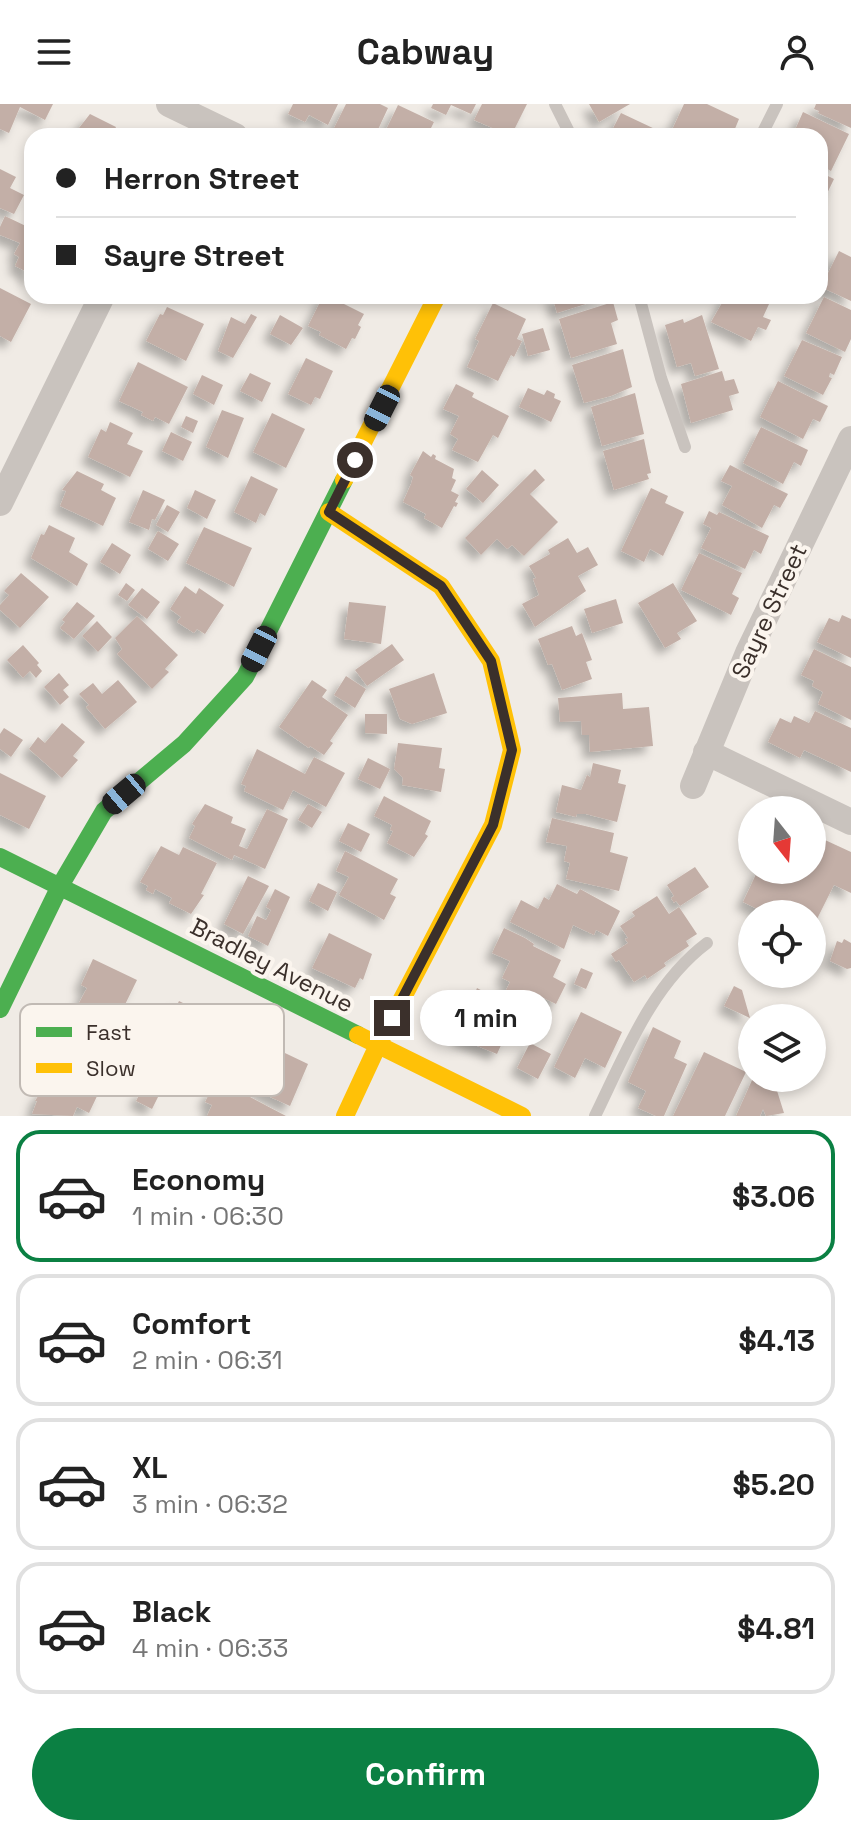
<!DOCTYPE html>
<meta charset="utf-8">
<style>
:root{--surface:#fff;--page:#f6f6f6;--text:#222;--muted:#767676;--line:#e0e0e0;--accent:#0b8043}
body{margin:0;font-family:"Space Grotesk",sans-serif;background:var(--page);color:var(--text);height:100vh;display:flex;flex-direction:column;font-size:30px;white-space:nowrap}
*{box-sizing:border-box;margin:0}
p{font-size:26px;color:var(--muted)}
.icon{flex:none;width:44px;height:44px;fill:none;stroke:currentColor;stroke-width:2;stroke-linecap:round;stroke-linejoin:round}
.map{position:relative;height:1012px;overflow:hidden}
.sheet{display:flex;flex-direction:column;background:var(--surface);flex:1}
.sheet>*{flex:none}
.top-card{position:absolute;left:24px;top:24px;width:804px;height:176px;border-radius:24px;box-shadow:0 4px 12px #0003;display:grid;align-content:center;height:176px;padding:0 32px;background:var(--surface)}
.needle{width:52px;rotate:163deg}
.controls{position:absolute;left:738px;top:692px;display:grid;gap:16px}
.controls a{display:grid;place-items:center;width:88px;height:88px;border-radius:50%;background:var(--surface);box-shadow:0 4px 12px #0003;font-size:40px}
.end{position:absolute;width:36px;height:36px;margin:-18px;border:10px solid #3b302b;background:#fff;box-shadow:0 0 0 4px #fff}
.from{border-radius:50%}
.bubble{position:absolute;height:56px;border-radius:28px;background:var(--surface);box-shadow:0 4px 12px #0003;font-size:26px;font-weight:600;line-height:56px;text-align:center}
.car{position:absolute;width:24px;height:48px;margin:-24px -12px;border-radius:10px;box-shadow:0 0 6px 2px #0007;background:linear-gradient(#222 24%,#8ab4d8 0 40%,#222 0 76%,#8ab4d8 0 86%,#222 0)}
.top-card b{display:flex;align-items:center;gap:28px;height:76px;font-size:30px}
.top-card b+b{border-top:2px solid var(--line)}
.top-card i{width:20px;height:20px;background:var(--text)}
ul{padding:14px 0 0;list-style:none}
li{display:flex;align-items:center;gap:24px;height:132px;margin:0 16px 12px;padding:0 16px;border:4px solid var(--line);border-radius:24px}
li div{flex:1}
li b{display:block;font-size:30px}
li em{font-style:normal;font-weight:600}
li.current{border-color:var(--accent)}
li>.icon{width:72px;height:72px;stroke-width:1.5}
.cta{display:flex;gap:16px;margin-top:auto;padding:16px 32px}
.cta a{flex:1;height:92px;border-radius:48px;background:var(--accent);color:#fff;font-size:32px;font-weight:600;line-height:92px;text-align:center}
header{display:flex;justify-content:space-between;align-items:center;height:104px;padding:0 32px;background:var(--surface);font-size:36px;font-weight:600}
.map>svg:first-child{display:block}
.building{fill:#c3afa7;filter:url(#shadow)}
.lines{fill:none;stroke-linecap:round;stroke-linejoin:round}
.lane{stroke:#c9c3be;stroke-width:12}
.street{stroke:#c9c3be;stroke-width:26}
.fast{stroke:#4caf50;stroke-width:18}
.slow{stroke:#ffc107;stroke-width:18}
.route{stroke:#3b302b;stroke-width:10}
.labels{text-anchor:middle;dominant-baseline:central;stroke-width:8;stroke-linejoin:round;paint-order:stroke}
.street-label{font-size:24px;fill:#3b302b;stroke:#fbf5ee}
.key{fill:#fbf5ee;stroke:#c1bab4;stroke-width:2}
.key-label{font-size:22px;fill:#3b302b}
</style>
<header><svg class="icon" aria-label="menu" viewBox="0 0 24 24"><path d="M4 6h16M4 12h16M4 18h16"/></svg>Cabway<svg class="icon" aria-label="person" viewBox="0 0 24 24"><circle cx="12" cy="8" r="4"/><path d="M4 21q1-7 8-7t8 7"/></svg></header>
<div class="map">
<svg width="851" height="1012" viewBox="0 0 851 1012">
<defs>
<filter id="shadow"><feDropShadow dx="-7" dy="7" stdDeviation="4" flood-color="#0004"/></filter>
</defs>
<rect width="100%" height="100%" fill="#f0ebe5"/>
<path class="building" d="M0,0H53L45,16L20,3L9,29L0,25Z
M293,0H338L328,21L309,11L305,18L288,10Z
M346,0H380L388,4L375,32H345L333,26Z
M433,0H476L471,10L451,1L446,11L431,4Z
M482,0H527L511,32L474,16Z
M589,0H630L599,18Z
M684,0H707L739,15L732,32L724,29L722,32H680L671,28Z
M816,0H851V24L818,9L819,7L814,5Z
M398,1L434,18L427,32H383Z
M803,8L849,30L831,67L820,61V32H800L801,29L795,26Z
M621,9L657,26L655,32H609Z
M90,10L116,23L112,32H78L82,26L79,24Z
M0,65L16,73L10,84L24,91L14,110L0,104Z
M820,68L834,75L820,104Z
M5,112L32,125V175L25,172L27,168L15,162L19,153L14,150L20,139L0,131V123Z
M839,147L851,153V197L821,183Z
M0,184L31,200L11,238L0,232Z
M323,192H328L364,210L358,221L361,223L355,235L352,234L346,245L319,231L321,228L308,222Z
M552,192H608V193L557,209Z
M726,192H753L769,200L763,213L771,216L766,226L758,223L751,237L711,218Z
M824,193L851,206V235L845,248L806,229Z
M613,198L618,216L611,219L617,240L571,254L559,215Z
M493,199L526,215L517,235L522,237L514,253L511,251L498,277L467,263L479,237L475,235Z
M167,203L204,220L186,257L146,237L160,210L163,211Z
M251,210L257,213L233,254L218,247L231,213L245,220Z
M280,211L303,224L291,241L270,230Z
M702,211L719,265L695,272L691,259L677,263L665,221L683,215L684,219Z
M543,224L550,246L528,252L522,230Z
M802,236L842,253L834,271L830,269L829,273L832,274L823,291L784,272Z
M623,245L632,283L611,292L584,299L572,261Z
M306,254L333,267L320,295L315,293L311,301L288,290Z
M138,258L188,283L169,320L155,313L153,317L141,311L143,308L119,297Z
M722,267L725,277L734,275L739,289L729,292L733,306L691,319L681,280Z
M250,269L271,279L262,298L240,287Z
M202,271L223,281L214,301L193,290Z
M778,277L828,302L820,318L813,315L803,335L760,313Z
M456,280L474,289L472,293L509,312L498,334L493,331L478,358L452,346L458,335L450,330L459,312L443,305Z
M528,284L544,291L547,286L555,290L554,294L561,297L551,318L519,303Z
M635,289L644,330L602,342L591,303Z
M222,306L244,314L228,354L206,343Z
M272,309L305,325L286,364L253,348Z
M186,312L198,317L193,329L181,323Z
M110,318L133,329L127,340L143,347L130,373L88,353L101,325L106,328Z
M761,323L808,346L801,362L794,358L783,380L743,359Z
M171,328L192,338L183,357L162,347Z
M644,335L651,369L647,370L649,375L614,386L603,347Z
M423,347L431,353L433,350L436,352L435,355L454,365L452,374L456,376L451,387L459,391L455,398L458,399L456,403L454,402L442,424L424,414L426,410L403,398L411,380L413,373L410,371Z
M730,361L788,390L780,404L774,401L762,424L722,401L732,382L721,377Z
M535,365L545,376L530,390L558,418L524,452L512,441L507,445L497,435L481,451L465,434Z
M482,366L499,381L483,399L466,385Z
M77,367L104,380L101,386L116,394L103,422L60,402L66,387L62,386Z
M251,372L278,385L265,412L260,409L256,419L234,408Z
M651,384L668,392L665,399L684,408L663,452L650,445L644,458L621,447Z
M143,386L165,396L155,416L152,415L149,426L129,418Z
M195,386L216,396L207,415L187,404Z
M167,401L180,408L168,428L156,421Z
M709,407L717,411L719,408L769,432L761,450L754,446L745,465L701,444L711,424L703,420Z
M49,421L75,434L69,448L88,460L77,482L31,454L41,430L44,431Z
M204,423L252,444L234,483L186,459Z
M158,427L179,440L168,457L148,445Z
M568,434L577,449L588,443L598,461L578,472L586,487L535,523L522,500L539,491L533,475L536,474L529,462L550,450L548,446Z
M112,439L131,451L120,470L100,458Z
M699,449L742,469L732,490L739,494L731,511L681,486Z
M21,469L49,493L20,524L0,506V501L9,491L4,487Z
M126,479L135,486L127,497L118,491Z
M673,479L697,517L677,529L681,535L665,544L638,499Z
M185,482L196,490L199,484L224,501L205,530L197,525L194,529L177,518L181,513L170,505Z
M142,484L160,498L147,515L128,501Z
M616,495L623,519L592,529L584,505Z
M77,498L95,512L74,535L60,524L65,518L62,516Z
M349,498L386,502L381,540L344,535Z
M842,511L851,515V554L817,538L829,514L839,518Z
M137,512L178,551L165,565L169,568L152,585L117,550L122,545L115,534Z
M97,517L112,533L98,548L82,532Z
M572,522L576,532L582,529L592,556L586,558L592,575L562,586L552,560L548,561L538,535Z
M392,540L404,556L367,582L355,566Z
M23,541L39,559L37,561L42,567L36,574L30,567L23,574L7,556Z
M814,545L851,563V616L818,600L823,588L812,582L814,577L801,571Z
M59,569L69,581L63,586L69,593L60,601L44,583Z
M434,569L447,609L412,620L400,615L389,585Z
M346,572L366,585L355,604L334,591Z
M118,576L137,598L105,625L86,603L89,601L79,590L93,579L102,590Z
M312,576L327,586L322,593L348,611L330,637L333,639L324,651L310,642L309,644L279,623Z
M622,589L623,605L649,603L653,642L590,648L589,631H582L581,617L560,618L558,594Z
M815,607L851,624V668L804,646L800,654L768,638L780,614L791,619L794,612L809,619Z
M365,610H387V630L365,629Z
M62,619L85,638L73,652L78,656L62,674L29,645L38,633L45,639Z
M4,624L23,636L11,653L0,645V630Z
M398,639L442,644L439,664L445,665L441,688L402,681L403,674L394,665Z
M257,645L305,670L314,653L345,669L326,703L293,686L283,706L244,687L246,682L241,680Z
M368,654L390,665L380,685L358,675Z
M593,659L621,666L618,679L626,681L617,718L586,710H577L576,713L556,708L562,681L581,686L587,671L590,673Z
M0,669L46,692L29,725L0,711Z
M384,692L431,717L425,730L428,732L414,753L387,739L393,727L390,726L392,721L374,712Z
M205,700L233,713L231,719L246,725L239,742L247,745L267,705L288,715L265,765L234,751L232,756L189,734L195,722L192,720Z
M308,700L322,708L312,724L298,716Z
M552,714L614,729L610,748L628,753L619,787L566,775L570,759L564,757L567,742L546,738Z
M348,719L370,730L361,748L339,737Z
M812,730L851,748V789L834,781L817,815L812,810L792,805L790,810H768L743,798L758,766H812Z
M161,742L179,751L183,743L217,759L201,790L204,791L191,810L169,799L172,794L155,785L153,790L146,786L148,782L140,778Z
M345,747L398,775L390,790L396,793L384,816L339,791L349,773L336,767Z
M695,763L709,783L680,802L676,797L674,799L671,794L674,792L667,781Z
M248,772L269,782L243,830L224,820Z
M318,779L337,788L328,807L309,797Z
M557,780L577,790L580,785L620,807L608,832L596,826L594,831L573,821L564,845L510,818L521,796L538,805L544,793L549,796Z
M275,785L290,793L268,842L248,832L257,812L266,816L271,806L266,803Z
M657,792L669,810L679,803L697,830L686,837L689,842L664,859L666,862L647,875L645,871L634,878L619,856L616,858L611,850L628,839L625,835L628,834L620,822L635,812L632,808Z
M504,824L525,834L534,840L533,842L561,856L553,873L566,880L556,900L535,890L529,902L504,890L510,878L502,874L510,857L492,849Z
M329,829L372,850L363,876L360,874L355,884L312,864Z
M844,835L851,839V864L847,865L830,857L837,837L842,839Z
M93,855L137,876L117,917L79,899L87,884L81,881Z
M581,864L593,869L586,885L574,880Z
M734,882L742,886L750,914L724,902Z
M477,884L510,902L500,925L507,928L497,950L458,934Z
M179,897L199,907L189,928L169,918Z
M581,908L622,928L605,964L585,954L575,974L554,963Z
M653,923L681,937L674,954L687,960L664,1012H656L638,1004L646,987L628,978Z
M530,939L551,950L538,975L517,964Z
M266,940L308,960L290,1002L255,986L266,963L257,959Z
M704,948L746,968L725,1012H673Z
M54,967L99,988L89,1009L77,1003L73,1012L32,1010L37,997H35L40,989L42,990Z
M753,974H773L784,1009L766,1012L763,1005L760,1012H736Z
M212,984L232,991L235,985L286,1012H207L212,1001L205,998Z
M142,985L158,993L152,1005L136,997Z"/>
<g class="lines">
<path class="lane" d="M555,0L571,32
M761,32L777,0
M639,192L661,274L685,343
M595,1012C625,951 651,881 707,839"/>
<path class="street" d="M169,0L235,32
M0,399L102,192
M706,648L851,718
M693,682L748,549L851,335"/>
<path class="fast" d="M0,753L358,931
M0,905L60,782L104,707L184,640L245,573L344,376"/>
<path class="slow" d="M344,376L437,192
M329,408L441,482L491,557L512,646L493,721L378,941L345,1012
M358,931L522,1012"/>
</g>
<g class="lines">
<path class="route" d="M355,356L329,408L441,482L491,557L512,646L493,721L392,914"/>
</g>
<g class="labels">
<g class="street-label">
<text transform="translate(769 507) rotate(-65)">Sayre Street</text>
<text transform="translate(272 861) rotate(27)">Bradley Avenue</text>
</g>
</g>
<rect x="20" y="900" width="264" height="92" rx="12" class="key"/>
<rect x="36" y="923" width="36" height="10" fill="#4caf50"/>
<rect x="36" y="959" width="36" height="10" fill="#ffc107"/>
<g class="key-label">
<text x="86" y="936">Fast</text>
<text x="86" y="972">Slow</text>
</g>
</svg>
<div class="controls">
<a><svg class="needle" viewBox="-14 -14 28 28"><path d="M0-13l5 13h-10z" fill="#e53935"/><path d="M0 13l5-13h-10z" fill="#767676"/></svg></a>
<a><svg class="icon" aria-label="locate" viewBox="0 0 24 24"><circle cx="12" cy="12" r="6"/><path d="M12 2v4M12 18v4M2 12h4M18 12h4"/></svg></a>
<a><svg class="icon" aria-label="layers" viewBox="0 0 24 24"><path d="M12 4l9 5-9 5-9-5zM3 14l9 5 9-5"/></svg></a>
</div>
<i class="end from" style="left:355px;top:356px"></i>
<i class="end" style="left:392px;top:914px"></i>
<div class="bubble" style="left:420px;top:886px;width:132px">1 min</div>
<i class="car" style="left:382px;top:304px;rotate:207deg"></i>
<i class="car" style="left:259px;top:545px;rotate:207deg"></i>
<i class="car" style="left:124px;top:690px;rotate:230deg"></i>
<div class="top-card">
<b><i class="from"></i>Herron Street</b>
<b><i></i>Sayre Street</b>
</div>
</div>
<section class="sheet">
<ul>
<li class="current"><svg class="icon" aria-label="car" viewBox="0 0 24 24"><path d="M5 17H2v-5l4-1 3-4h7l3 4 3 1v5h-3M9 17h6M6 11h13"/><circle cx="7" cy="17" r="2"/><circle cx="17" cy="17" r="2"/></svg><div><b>Economy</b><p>1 min · 06:30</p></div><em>$3.06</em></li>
<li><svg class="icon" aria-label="car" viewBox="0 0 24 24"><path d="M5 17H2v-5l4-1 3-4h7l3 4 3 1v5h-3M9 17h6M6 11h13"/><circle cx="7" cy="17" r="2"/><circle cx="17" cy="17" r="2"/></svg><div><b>Comfort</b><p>2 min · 06:31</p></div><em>$4.13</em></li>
<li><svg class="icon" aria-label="car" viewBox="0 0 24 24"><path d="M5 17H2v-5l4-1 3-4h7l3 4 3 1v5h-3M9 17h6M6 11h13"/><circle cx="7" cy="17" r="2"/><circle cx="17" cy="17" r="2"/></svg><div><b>XL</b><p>3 min · 06:32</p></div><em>$5.20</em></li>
<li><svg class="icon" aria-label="car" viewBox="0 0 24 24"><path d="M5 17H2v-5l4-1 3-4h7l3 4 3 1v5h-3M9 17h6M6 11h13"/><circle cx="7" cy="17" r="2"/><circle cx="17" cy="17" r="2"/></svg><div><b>Black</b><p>4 min · 06:33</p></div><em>$4.81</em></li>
</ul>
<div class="cta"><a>Confirm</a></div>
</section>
